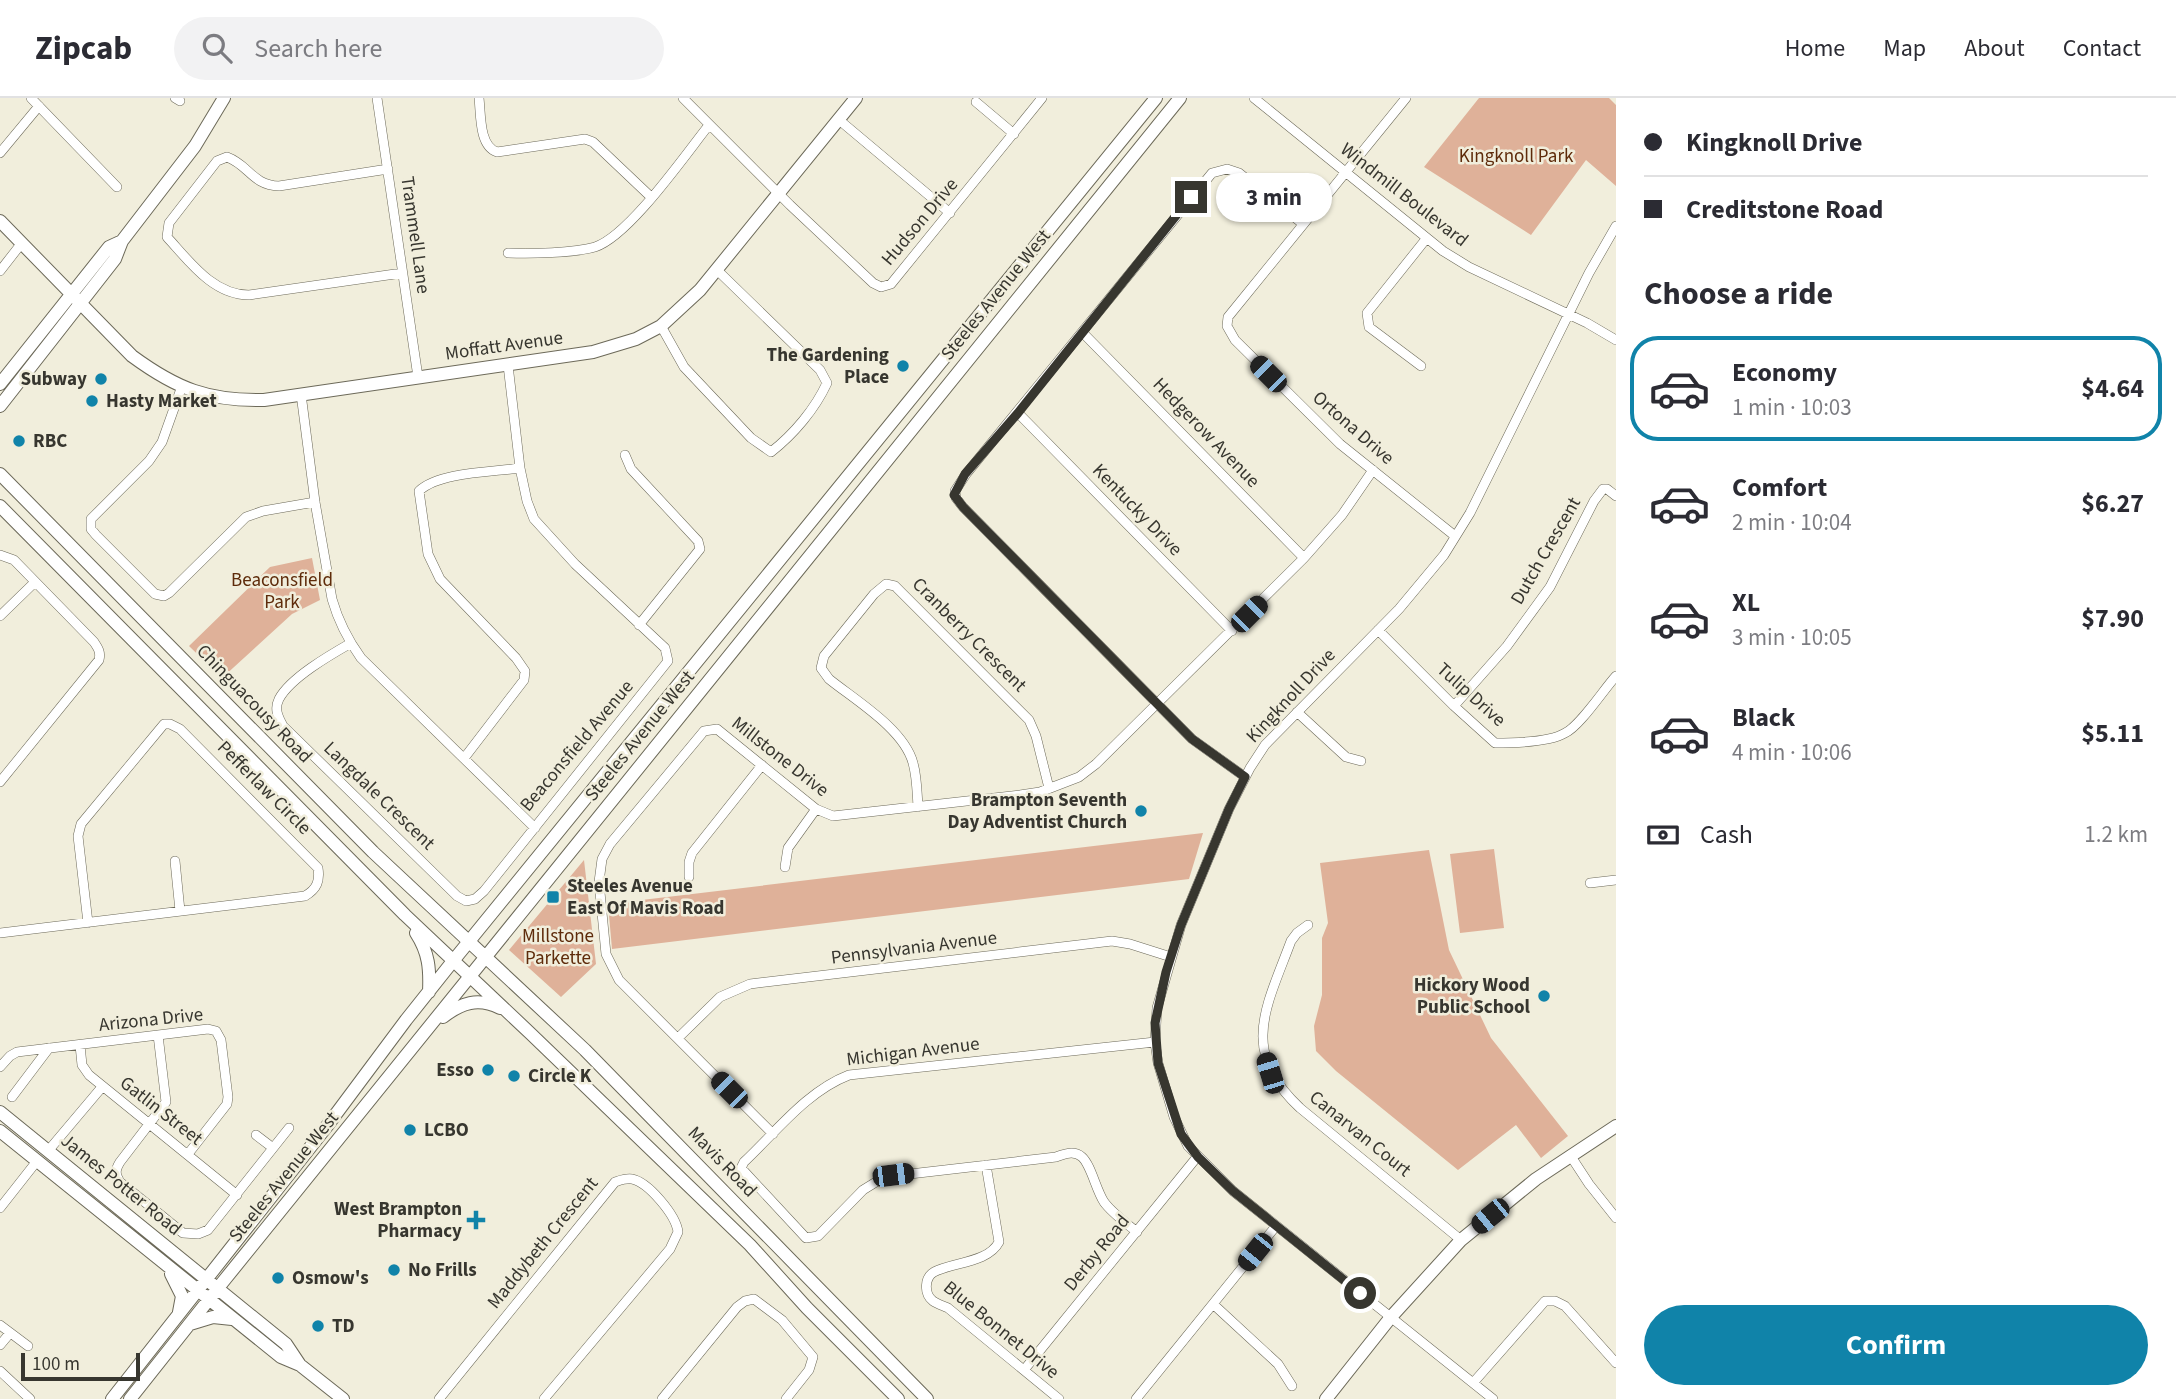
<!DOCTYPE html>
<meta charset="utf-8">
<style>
:root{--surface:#fff;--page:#f2f2f3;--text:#2b2b33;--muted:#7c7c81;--line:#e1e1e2;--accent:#1083a9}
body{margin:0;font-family:"Source Sans 3",sans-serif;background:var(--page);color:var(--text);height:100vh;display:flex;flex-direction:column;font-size:26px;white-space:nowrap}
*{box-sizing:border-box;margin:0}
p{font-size:23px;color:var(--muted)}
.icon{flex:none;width:38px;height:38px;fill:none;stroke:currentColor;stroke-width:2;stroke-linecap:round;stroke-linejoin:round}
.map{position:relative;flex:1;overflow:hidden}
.details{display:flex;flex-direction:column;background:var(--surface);width:560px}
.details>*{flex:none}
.top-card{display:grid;align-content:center;height:154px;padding:0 28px;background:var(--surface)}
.scale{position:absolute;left:21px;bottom:18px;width:119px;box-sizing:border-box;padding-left:7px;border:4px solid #37362f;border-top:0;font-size:19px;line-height:24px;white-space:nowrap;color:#37362f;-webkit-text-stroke:5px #f1eedc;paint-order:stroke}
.end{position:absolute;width:32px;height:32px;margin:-16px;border:9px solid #37362f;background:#fff;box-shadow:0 0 0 4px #fff}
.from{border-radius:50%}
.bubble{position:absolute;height:49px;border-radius:24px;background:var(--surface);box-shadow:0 2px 5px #0004;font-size:23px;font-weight:700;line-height:49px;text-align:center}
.car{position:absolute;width:21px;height:42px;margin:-21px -10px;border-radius:9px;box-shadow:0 0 5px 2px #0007;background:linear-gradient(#222 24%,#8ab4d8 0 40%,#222 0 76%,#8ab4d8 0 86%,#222 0)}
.top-card b{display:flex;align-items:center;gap:24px;height:66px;font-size:26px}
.top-card b+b{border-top:2px solid var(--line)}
.top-card i{width:18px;height:18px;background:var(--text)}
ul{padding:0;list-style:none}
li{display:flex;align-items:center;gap:21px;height:105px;margin:0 14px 10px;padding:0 14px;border:4px solid transparent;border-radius:28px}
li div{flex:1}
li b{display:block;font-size:26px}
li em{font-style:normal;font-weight:700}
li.active{border-color:var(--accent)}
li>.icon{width:63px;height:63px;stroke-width:1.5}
h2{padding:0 28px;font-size:32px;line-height:84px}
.pay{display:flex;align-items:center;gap:18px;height:77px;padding:0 28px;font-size:26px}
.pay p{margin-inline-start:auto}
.primary-button{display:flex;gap:14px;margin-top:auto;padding:14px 28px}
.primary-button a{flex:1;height:80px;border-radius:42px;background:var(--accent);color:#fff;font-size:28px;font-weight:700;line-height:80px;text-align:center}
header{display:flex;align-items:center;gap:42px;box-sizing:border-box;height:98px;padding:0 35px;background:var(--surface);border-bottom:2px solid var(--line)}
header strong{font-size:33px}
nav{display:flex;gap:38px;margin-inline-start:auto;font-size:24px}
.search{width:490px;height:63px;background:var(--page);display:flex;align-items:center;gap:18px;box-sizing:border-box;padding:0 24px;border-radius:38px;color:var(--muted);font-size:26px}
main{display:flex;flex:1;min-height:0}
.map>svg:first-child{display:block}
.green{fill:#dfb199}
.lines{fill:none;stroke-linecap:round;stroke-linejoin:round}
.street-casing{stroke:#6c6959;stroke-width:10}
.secondary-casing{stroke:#6c6959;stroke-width:14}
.street{stroke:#fff;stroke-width:9}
.secondary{stroke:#fff;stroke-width:12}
.route{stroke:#37362f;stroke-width:9}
.poi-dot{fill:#1083a9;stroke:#f1eedc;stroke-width:2.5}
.labels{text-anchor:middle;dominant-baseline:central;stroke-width:5;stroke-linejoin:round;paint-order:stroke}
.park-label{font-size:19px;fill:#5e2b0a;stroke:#f1eedc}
.street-label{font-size:19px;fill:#37362f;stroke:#f1eedc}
.poi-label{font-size:19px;font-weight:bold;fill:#37362f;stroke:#f1eedc;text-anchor:start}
</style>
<header>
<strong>Zipcab</strong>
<div class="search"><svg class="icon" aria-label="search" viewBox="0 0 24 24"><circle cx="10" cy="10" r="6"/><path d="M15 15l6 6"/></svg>Search here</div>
<nav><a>Home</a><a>Map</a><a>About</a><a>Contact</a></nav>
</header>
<main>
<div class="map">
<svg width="1616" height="1301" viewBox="0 0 1616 1301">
<rect width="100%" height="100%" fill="#f1eedc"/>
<path class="green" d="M1479,0H1609L1616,7V88L1586,62L1531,137L1424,69Z
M312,460L320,502L292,516L222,580L189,548L270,469Z
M1203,735L1189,781L612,851L608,806Z
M1494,751L1504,830L1460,835L1450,756Z
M1429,752L1449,852L1491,940L1568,1038L1541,1060L1516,1027L1458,1072L1336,973L1316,953L1314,928L1322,897V840L1328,825L1320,765Z
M584,762L596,866L561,899L509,852Z"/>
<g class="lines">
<defs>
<path id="street" d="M31,0L117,89
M175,0L180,3
M377,0L418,279
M479,0C481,17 479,48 497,54L585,41L593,44L651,99
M683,0L790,107L873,185L881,189L891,186L1042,0
M1254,0L1443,153L1469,169L1587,225L1616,242
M1406,0L1228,219L1227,228L1235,242L1340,346L1455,438
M976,4L1014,36
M838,21L950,115
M0,55L39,8
M388,71L279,88C252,87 249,67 227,59L217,63L169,125L167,139C189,163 213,197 249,197L402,175
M508,155C530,156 574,155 595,149C629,138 685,57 709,27
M0,173L21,146
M661,228L684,269L751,340L771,354C794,336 815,311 827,285L820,272L717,172
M1082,234L1304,460
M1421,268L1369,229L1367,215L1426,141
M182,288L162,344L149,363L91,421V431L96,437L155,496L164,498L169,495L246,419L263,413L315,404
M301,296L315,404L332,501C338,522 348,542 361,560L535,730
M1018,315L1232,533
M625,357L631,371L698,443L700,451L639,527
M0,457L14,462L94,544C98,550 101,554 99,562L0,684
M0,518L35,484
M1378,532L1454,608L1495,645C1513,645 1550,644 1565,635C1580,628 1604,591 1616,578
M351,545C330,557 290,580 279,601C274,611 278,619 283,628L457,798L466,803L475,801L484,793L668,563L665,550L575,466L534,421L527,403L520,370L508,267
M1454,608L1507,548L1550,489L1594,403L1603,391H1607L1616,398
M1297,614L1346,659L1361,663
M465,659L524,582L525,573L516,560L440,481L428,456L419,393C439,374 493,374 520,370
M1245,679L1192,641L963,409L956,400L955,393L966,376L1212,75L1227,71L1239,75L1303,126
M918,709C917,694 917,679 913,665C904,631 855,602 829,581L821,570L824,558L874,496L886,486L895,488L1029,622L1036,638L1049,690
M175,763L180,813
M785,769L788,750L816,711
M689,779V764L692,755L762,667
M1590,785L1616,782
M1308,827L1297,835L1291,843C1266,910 1239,953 1300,1010L1461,1142
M0,835L305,798C317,791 320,783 318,770L180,631L170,626H164L81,726L78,738L88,825
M158,937L166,1004L120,1064C115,1072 115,1076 120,1084L183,1135L198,1136L208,1132L289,1030
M678,940L720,899L750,886L1112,843L1130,846L1171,859
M80,947L82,967L89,977L237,1097
M0,969L10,958L17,954L208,931L216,933L221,942L228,999L227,1006L188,1056
M12,999L49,950
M773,1036L619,882L606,856L599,784L602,761L610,746L704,633L717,631L816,711L833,718L1020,697L1040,694L1079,679L1096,666L1304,460L1342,417L1373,372
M256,1037L273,1050
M48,1053L102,989
M1570,1057L1589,1086L1616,1120
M986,1067L999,1144C988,1165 953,1164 934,1174C924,1180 924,1196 933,1203C937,1206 944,1208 948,1210L1059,1301
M0,1110L37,1063
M1137,1134C1126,1125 1112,1115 1104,1104C1096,1092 1091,1067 1082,1059C1074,1052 1064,1056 1056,1059L884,1079L863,1092L818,1138L806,1140L741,1070L744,1064C776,1034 807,993 849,977L1155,944
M1213,1206L1278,1266L1292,1288
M0,1227L28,1248
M0,1247L10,1235
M1024,1272L1197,1059
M0,1273L30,1301
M1473,1285L1545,1203H1555L1565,1208L1616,1265
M439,1301L615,1084C621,1082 626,1080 632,1081C648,1084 676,1117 678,1134L670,1151L544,1301
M662,1301L737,1209L745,1203L754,1201L782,1222L813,1259L809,1272L786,1301
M1136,1301L1276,1128
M1493,1301L1233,1093L1188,1048L1174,1019L1158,965L1155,944L1157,910L1181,827L1229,711L1250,670L1265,647L1399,511L1444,457L1470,415L1589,175L1616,128"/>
<path id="secondary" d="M0,123L132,258C177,291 208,303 264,302L593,254L636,241L661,228L700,192L856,0
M0,286L109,149L122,143
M0,308L115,161L122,143L195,48L224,0
M0,376L373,754L585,952L927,1301
M0,408L405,817L531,936L750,1147L807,1210L898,1301
M416,835C429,855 430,871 429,894
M443,919C461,905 478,899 500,910
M0,1014L286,1246L300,1267
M0,1033L281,1259L300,1267L343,1301
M171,1176L182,1198L179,1214
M190,1226L213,1219L232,1221
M112,1301L327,1028L406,922L453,863L1156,0
M130,1301L222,1185L1180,0
M1326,1301L1391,1219L1461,1142L1536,1081L1616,1028"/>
</defs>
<use href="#street" class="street-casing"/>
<use href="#secondary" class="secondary-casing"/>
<use href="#street" class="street"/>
<use href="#secondary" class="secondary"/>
</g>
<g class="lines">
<path class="route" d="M1191,99L1018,315L965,376L954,397L963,409L1192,641L1245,679L1229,711L1181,827L1166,874L1155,925L1158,965L1181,1036L1198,1059L1233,1093L1360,1195"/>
</g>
<g class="poi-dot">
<circle cx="903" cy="268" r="7"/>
<circle cx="101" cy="281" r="7"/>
<circle cx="92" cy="303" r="7"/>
<circle cx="19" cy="343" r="7"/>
<circle cx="1141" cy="713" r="7"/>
<rect x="546" y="792" width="14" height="14" rx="3.5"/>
<circle cx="1544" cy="898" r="7"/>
<circle cx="488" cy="972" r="7"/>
<circle cx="514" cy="978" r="7"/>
<circle cx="410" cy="1032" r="7"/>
<path d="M472.5 1111.5h7v7h7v7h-7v7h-7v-7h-7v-7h7z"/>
<circle cx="394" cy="1172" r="7"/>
<circle cx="278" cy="1180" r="7"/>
<circle cx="318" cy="1228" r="7"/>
</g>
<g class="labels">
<g class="park-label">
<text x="1516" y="58">Kingknoll Park</text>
<text x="282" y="482">Beaconsfield<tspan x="282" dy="22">Park</tspan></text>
<text x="558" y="838">Millstone<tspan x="558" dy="22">Parkette</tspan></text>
</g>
<g class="street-label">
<text transform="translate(1404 97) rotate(38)">Windmill Boulevard</text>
<text transform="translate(920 124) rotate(-50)">Hudson Drive</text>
<text transform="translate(415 137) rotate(82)">Trammell Lane</text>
<text transform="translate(996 197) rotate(-51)">Steeles Avenue West</text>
<text transform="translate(504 248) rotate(-8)">Moffatt Avenue</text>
<text transform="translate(1353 330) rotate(41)">Ortona Drive</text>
<text transform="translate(1206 335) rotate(46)">Hedgerow Avenue</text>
<text transform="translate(1137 412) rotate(46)">Kentucky Drive</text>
<text transform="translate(1546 453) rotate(-60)">Dutch Crescent</text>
<text transform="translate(969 537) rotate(45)">Cranberry Crescent</text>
<text transform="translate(1471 597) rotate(42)">Tulip Drive</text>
<text transform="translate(1291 598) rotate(-47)">Kingknoll Drive</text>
<text transform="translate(254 606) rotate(46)">Chinguacousy Road</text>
<text transform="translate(640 638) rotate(-51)">Steeles Avenue West</text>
<text transform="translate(577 648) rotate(-50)">Beaconsfield Avenue</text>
<text transform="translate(780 659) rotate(38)">Millstone Drive</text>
<text transform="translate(264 690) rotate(45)">Pefferlaw Circle</text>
<text transform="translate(379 698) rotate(44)">Langdale Crescent</text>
<text transform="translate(914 850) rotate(-7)">Pennsylvania Avenue</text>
<text transform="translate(151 922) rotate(-6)">Arizona Drive</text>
<text transform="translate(913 954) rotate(-7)">Michigan Avenue</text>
<text transform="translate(161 1013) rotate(38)">Gatlin Street</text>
<text transform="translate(1360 1036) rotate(39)">Canarvan Court</text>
<text transform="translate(722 1064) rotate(46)">Mavis Road</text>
<text transform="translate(284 1079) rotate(-51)">Steeles Avenue West</text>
<text transform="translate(121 1087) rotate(39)">James Potter Road</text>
<text transform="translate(543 1145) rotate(-51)">Maddybeth Crescent</text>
<text transform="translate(1097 1155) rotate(-51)">Derby Road</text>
<text transform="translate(1001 1232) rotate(39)">Blue Bonnet Drive</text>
</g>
<g class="poi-label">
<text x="889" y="257" text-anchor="end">The Gardening<tspan x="889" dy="22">Place</tspan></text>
<text x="87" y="281" text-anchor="end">Subway</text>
<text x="106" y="303">Hasty Market</text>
<text x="33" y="343">RBC</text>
<text x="1127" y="702" text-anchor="end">Brampton Seventh<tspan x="1127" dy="22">Day Adventist Church</tspan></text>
<text x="567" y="788">Steeles Avenue<tspan x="567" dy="22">East Of Mavis Road</tspan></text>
<text x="1530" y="887" text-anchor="end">Hickory Wood<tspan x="1530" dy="22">Public School</tspan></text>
<text x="474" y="972" text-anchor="end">Esso</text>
<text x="528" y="978">Circle K</text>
<text x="424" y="1032">LCBO</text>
<text x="462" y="1111" text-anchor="end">West Brampton<tspan x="462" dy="22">Pharmacy</tspan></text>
<text x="408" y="1172">No Frills</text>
<text x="292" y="1180">Osmow's</text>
<text x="332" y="1228">TD</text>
</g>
</g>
</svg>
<div class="scale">100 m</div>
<i class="end from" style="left:1360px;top:1195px"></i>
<i class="end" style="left:1191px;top:99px"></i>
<div class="bubble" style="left:1216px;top:75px;width:116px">3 min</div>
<i class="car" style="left:1268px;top:276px;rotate:315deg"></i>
<i class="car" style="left:1249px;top:516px;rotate:45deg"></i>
<i class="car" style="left:1270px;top:975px;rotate:343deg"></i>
<i class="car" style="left:729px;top:992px;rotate:315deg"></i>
<i class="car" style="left:893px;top:1077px;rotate:83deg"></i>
<i class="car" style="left:1490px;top:1118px;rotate:231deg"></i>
<i class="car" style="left:1255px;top:1154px;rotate:219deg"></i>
</div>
<section class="details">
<div class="top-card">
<b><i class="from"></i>Kingknoll Drive</b>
<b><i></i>Creditstone Road</b>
</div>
<h2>Choose a ride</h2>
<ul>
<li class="active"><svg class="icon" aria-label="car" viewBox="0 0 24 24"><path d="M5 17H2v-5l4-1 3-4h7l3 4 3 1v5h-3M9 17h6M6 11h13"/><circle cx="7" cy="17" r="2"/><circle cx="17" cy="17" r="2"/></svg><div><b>Economy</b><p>1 min · 10:03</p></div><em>$4.64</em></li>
<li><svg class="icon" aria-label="car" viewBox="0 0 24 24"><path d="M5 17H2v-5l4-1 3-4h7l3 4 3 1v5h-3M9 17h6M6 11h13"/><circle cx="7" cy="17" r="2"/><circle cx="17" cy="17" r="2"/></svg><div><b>Comfort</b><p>2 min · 10:04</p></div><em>$6.27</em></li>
<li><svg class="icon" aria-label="car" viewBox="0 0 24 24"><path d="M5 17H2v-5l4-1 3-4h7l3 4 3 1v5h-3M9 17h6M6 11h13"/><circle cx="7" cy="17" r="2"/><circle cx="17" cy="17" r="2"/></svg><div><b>XL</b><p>3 min · 10:05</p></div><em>$7.90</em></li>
<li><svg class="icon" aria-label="car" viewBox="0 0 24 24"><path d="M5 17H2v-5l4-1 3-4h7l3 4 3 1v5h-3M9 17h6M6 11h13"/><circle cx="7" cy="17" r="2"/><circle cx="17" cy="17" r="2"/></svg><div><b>Black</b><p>4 min · 10:06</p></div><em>$5.11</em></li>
</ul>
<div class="pay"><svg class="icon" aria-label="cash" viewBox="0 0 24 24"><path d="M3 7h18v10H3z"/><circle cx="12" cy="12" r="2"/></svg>Cash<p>1.2 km</p></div>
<div class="primary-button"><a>Confirm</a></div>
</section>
</main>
